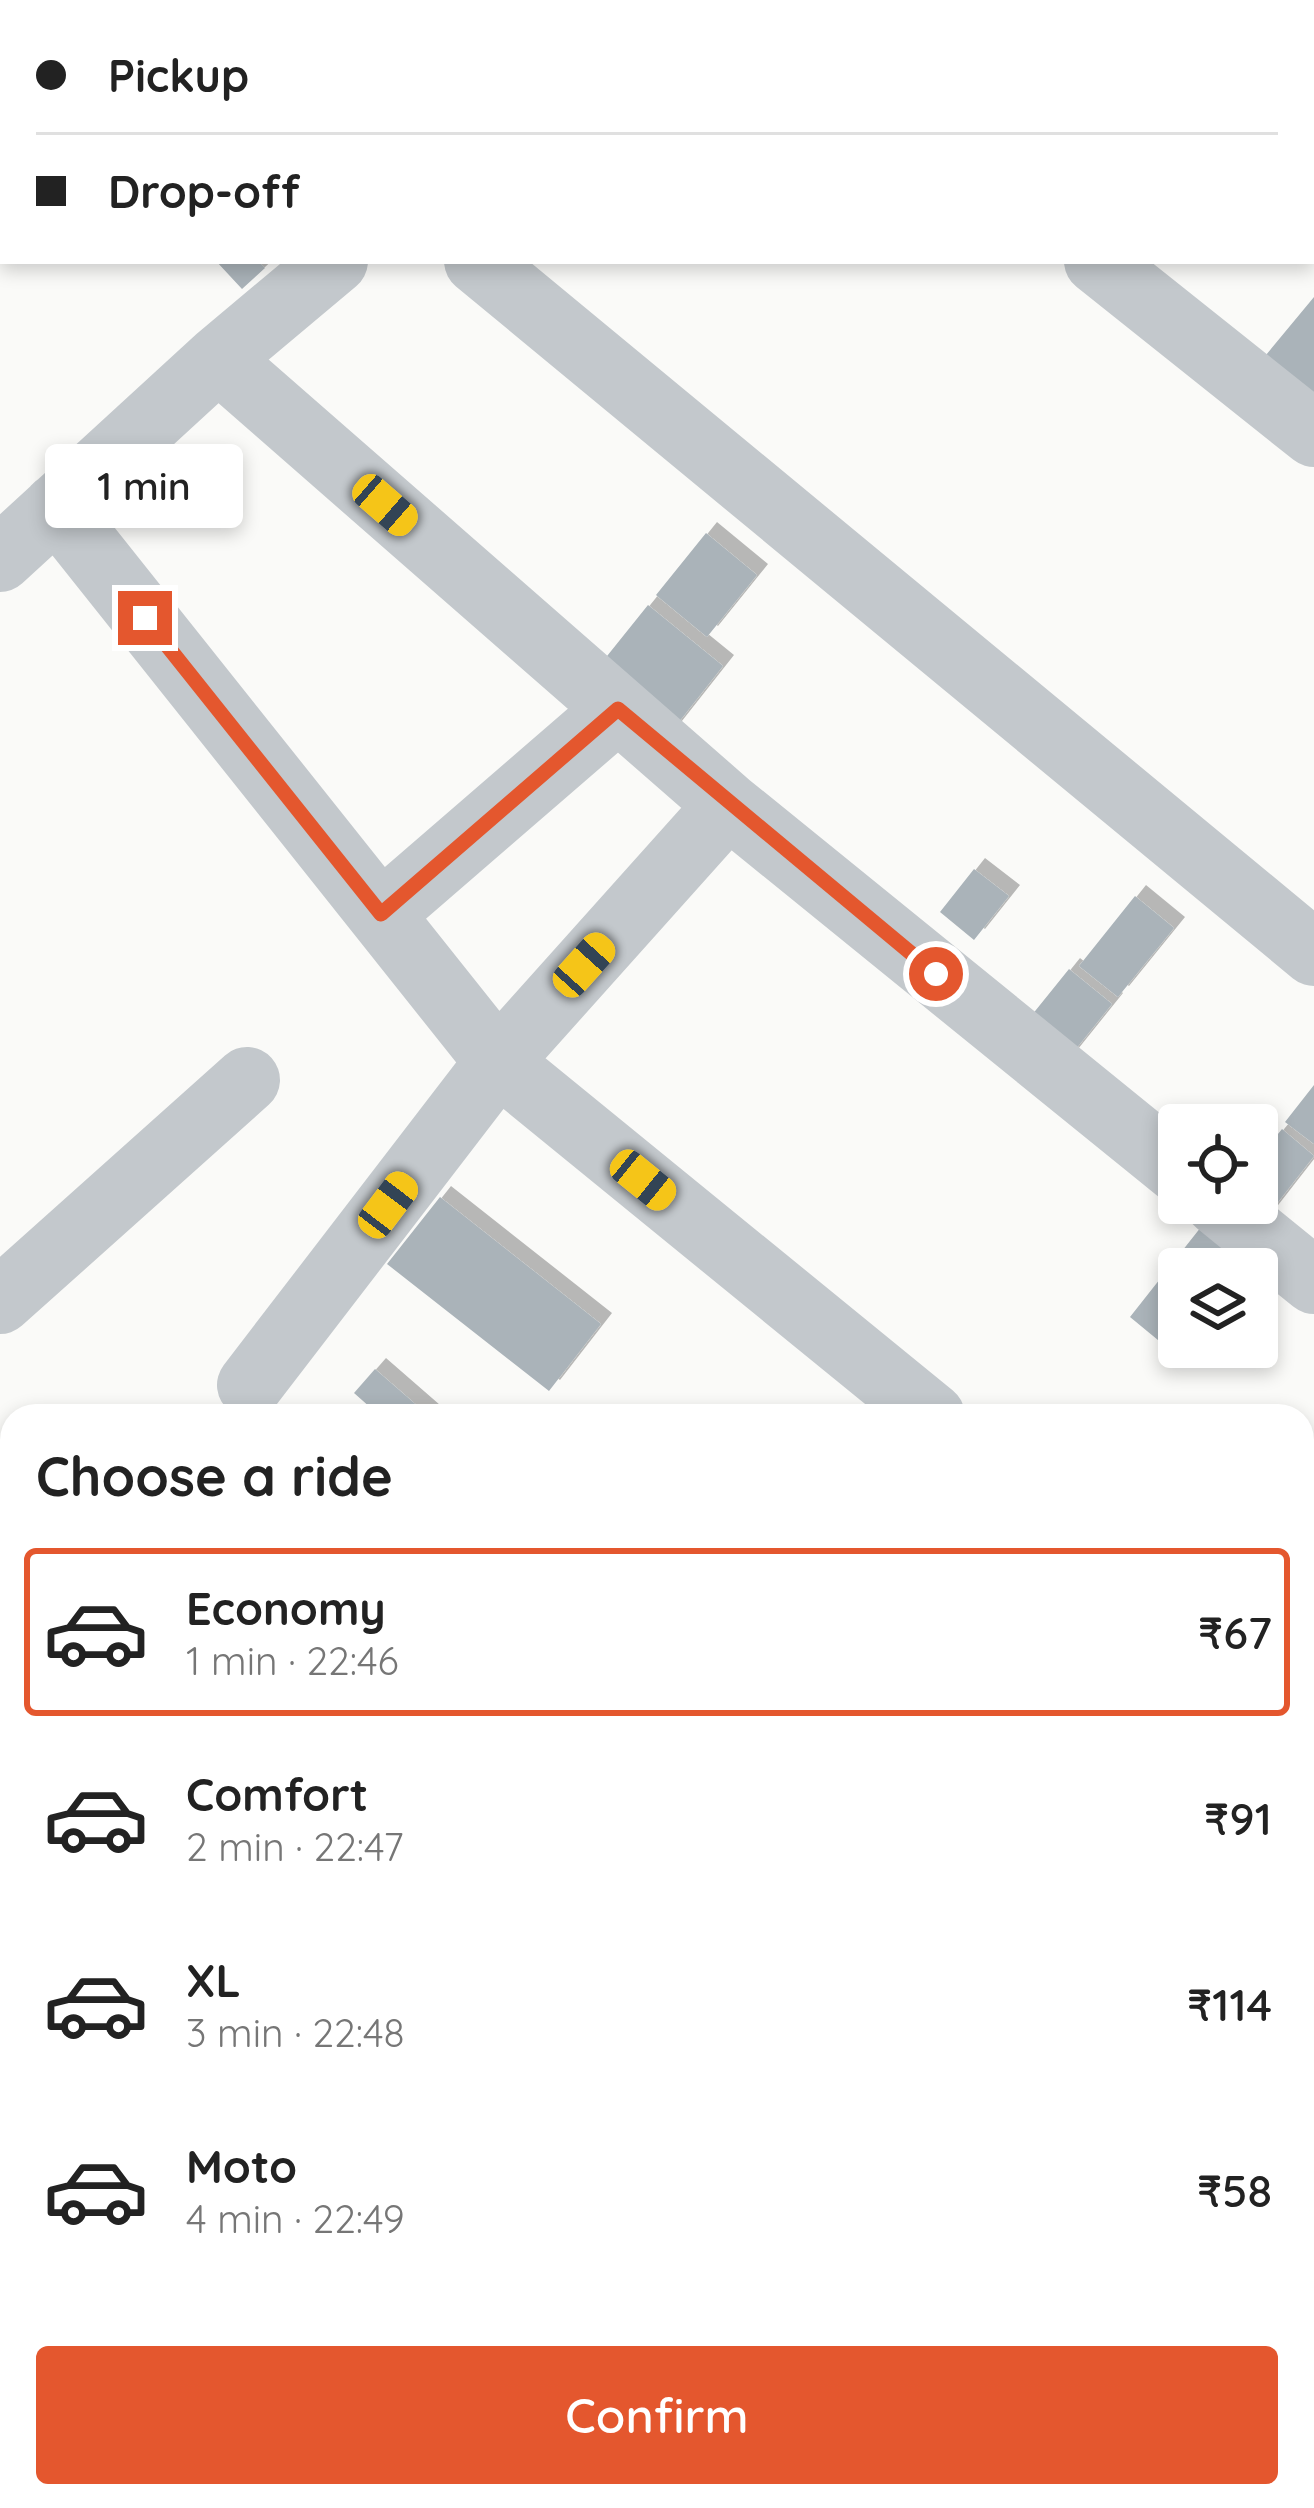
<!DOCTYPE html>
<meta charset="utf-8">
<style>
:root{--surface:#fff;--page:#f6f6f6;--text:#222;--muted:#767676;--line:#e0e0e0;--accent:#e4572e}
body{margin:0;font-family:Quicksand,sans-serif;background:var(--page);color:var(--text);height:100vh;display:flex;flex-direction:column;font-size:45px;white-space:nowrap}
*{box-sizing:border-box;margin:0}
p{font-size:39px;color:var(--muted)}
.icon{flex:none;width:66px;height:66px;fill:none;stroke:currentColor;stroke-width:2;stroke-linecap:round;stroke-linejoin:round}
.map{position:relative;flex:1;overflow:hidden}
.panel{position:absolute;left:0px;top:1404px;width:1314px;height:1104px;display:flex;flex-direction:column;background:var(--surface);border-radius:36px 36px 0 0;box-shadow:0 6px 18px #0003}
.panel>*{flex:none}
.hud{position:absolute;left:0px;top:0px;width:1314px;height:264px;box-shadow:0 6px 18px #0003;display:grid;align-content:center;height:264px;padding:0 36px;background:var(--surface)}
.controls{position:absolute;left:1158px;top:1104px;display:grid;gap:24px}
.controls a{display:grid;place-items:center;width:120px;height:120px;border-radius:12px;background:var(--surface);box-shadow:0 6px 18px #0003;font-size:60px}
.end{position:absolute;width:54px;height:54px;margin:-27px;border:15px solid #e4572e;background:#fff;box-shadow:0 0 0 6px #fff}
.from{border-radius:50%}
.bubble{position:absolute;height:84px;border-radius:12px;background:var(--surface);box-shadow:0 6px 18px #0003;font-size:39px;font-weight:600;line-height:84px;text-align:center}
.car{position:absolute;width:36px;height:72px;margin:-36px -18px;border-radius:15px;box-shadow:0 0 9px 3px #0007;background:linear-gradient(#f5c518 24%,#345 0 40%,#f5c518 0 76%,#345 0 86%,#f5c518 0)}
.hud b{display:flex;align-items:center;gap:42px;height:114px;font-size:45px}
.hud b+b{border-top:3px solid var(--line)}
.hud i{width:30px;height:30px;background:var(--text)}
ul{padding:0;list-style:none}
li{display:flex;align-items:center;gap:36px;height:168px;margin:0 24px 18px;padding:0 12px;border:6px solid transparent;border-radius:12px}
li div{flex:1}
li b{display:block;font-size:45px}
li em{font-style:normal;font-weight:600}
li.active{border-color:var(--accent)}
li>.icon{width:108px;height:108px;stroke-width:1.5}
h2{padding:0 36px;font-size:54px;line-height:144px}
.primary-button{display:flex;gap:24px;margin-top:auto;padding:24px 36px}
.primary-button a{flex:1;height:138px;border-radius:12px;background:var(--accent);color:#fff;font-size:48px;font-weight:600;line-height:138px;text-align:center}
.map>svg:first-child{display:block}
.building{fill:#aab3b9;filter:url(#shadow)}
.lines{fill:none;stroke-linecap:round;stroke-linejoin:round}
.minor{stroke:#c3c8cc;stroke-width:66}
.route{stroke:#e4572e;stroke-width:15}
</style>
<div class="map">
<svg width="1314" height="2508" viewBox="0 0 1314 2508">
<defs>
<filter id="shadow"><feDropShadow dx="11" dy="-11" stdDeviation="0" flood-color="#0004"/></filter>
</defs>
<rect width="100%" height="100%" fill="#fafaf8"/>
<path class="building" d="M216,261H258L265,268L242,289Z
M1314,297V415L1256,367Z
M706,533L757,575L707,637L656,595Z
M648,605L723,666L667,737L591,676Z
M974,869L1009,896L974,940L940,912Z
M1135,896L1174,928L1118,997L1079,966Z
M1069,969L1112,1004L1063,1065L1019,1031Z
M1314,1085V1144L1285,1122Z
M1282,1129L1314,1156L1257,1229V1160Z
M440,1197L601,1324L549,1391L387,1264Z
M1201,1227L1236,1254L1224,1269H1179V1326L1164,1345L1130,1317Z
M375,1369L429,1416H380L354,1393Z"/>
<g class="lines">
<path class="minor" d="M189,0L192,3
M1031,0L1035,3
M651,3L655,0
M1311,217L1314,219
M477,261L1314,953
M1097,261L1314,434
M218,359L728,805L1179,1171
M56,507L498,1062L932,1416
M0,559L218,359L335,261
M381,914L618,709
M1218,1203L1314,1281
M0,1301L247,1080
M250,1385L498,1062L728,805
M1302,1718L1314,1728
M1302,2337L1314,2323
M1077,2496L1091,2508
M1155,2508L1165,2496"/>
</g>
<g class="lines">
<path class="route" d="M145,618L381,914L618,709L936,974"/>
</g>
</svg>
<div class="controls">
<a><svg class="icon" aria-label="locate" viewBox="0 0 24 24"><circle cx="12" cy="12" r="6"/><path d="M12 2v4M12 18v4M2 12h4M18 12h4"/></svg></a>
<a><svg class="icon" aria-label="layers" viewBox="0 0 24 24"><path d="M12 4l9 5-9 5-9-5zM3 14l9 5 9-5"/></svg></a>
</div>
<i class="end from" style="left:936px;top:974px"></i>
<i class="end" style="left:145px;top:618px"></i>
<div class="bubble" style="left:45px;top:444px;width:198px">1 min</div>
<i class="car" style="left:385px;top:505px;rotate:131deg"></i>
<i class="car" style="left:584px;top:965px;rotate:42deg"></i>
<i class="car" style="left:643px;top:1180px;rotate:129deg"></i>
<i class="car" style="left:388px;top:1205px;rotate:37deg"></i>
<div class="hud">
<b><i class="from"></i>Pickup</b>
<b><i></i>Drop-off</b>
</div>
<section class="panel">
<h2>Choose a ride</h2>
<ul>
<li class="active"><svg class="icon" aria-label="car" viewBox="0 0 24 24"><path d="M5 17H2v-5l4-1 3-4h7l3 4 3 1v5h-3M9 17h6M6 11h13"/><circle cx="7" cy="17" r="2"/><circle cx="17" cy="17" r="2"/></svg><div><b>Economy</b><p>1 min · 22:46</p></div><em>₹67</em></li>
<li><svg class="icon" aria-label="car" viewBox="0 0 24 24"><path d="M5 17H2v-5l4-1 3-4h7l3 4 3 1v5h-3M9 17h6M6 11h13"/><circle cx="7" cy="17" r="2"/><circle cx="17" cy="17" r="2"/></svg><div><b>Comfort</b><p>2 min · 22:47</p></div><em>₹91</em></li>
<li><svg class="icon" aria-label="car" viewBox="0 0 24 24"><path d="M5 17H2v-5l4-1 3-4h7l3 4 3 1v5h-3M9 17h6M6 11h13"/><circle cx="7" cy="17" r="2"/><circle cx="17" cy="17" r="2"/></svg><div><b>XL</b><p>3 min · 22:48</p></div><em>₹114</em></li>
<li><svg class="icon" aria-label="car" viewBox="0 0 24 24"><path d="M5 17H2v-5l4-1 3-4h7l3 4 3 1v5h-3M9 17h6M6 11h13"/><circle cx="7" cy="17" r="2"/><circle cx="17" cy="17" r="2"/></svg><div><b>Moto</b><p>4 min · 22:49</p></div><em>₹58</em></li>
</ul>
<div class="primary-button"><a>Confirm</a></div>
</section>
</div>
